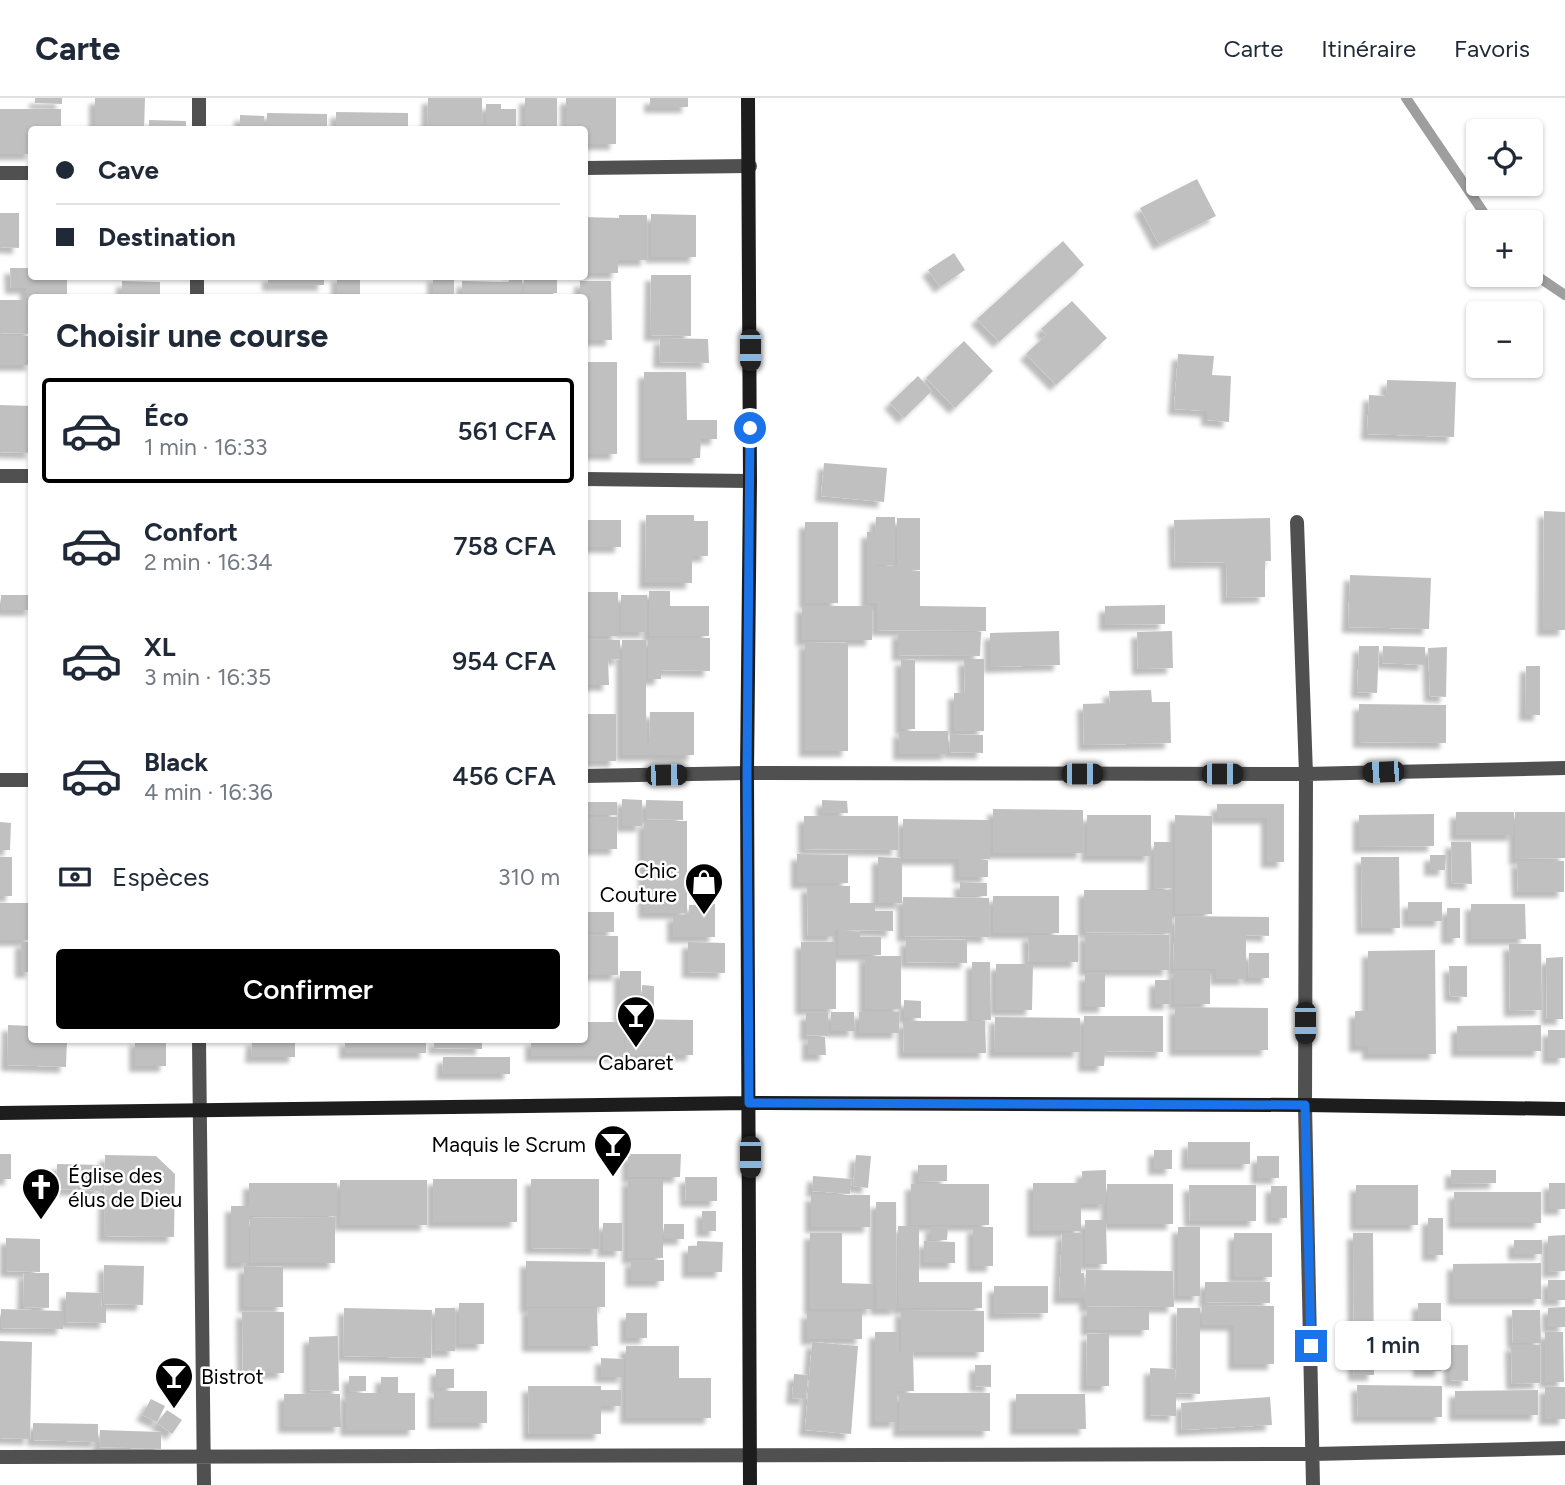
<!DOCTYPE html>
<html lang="fr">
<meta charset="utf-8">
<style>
:root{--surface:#fff;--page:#f2f2f3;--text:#1f2937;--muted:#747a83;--line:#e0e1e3;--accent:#000}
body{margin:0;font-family:Figtree,sans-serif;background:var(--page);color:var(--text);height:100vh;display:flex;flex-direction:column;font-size:26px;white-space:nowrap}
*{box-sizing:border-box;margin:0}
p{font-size:23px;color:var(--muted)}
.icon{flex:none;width:38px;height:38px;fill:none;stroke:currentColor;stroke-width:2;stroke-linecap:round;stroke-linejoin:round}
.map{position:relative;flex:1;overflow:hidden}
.side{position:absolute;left:28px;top:196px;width:560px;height:749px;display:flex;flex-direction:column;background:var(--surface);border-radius:7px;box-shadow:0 2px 5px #0004}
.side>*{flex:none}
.banner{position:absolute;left:28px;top:28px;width:560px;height:154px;border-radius:7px;box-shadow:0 2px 5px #0004;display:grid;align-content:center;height:154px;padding:0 28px;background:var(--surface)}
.tools{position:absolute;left:1466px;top:21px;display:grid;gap:14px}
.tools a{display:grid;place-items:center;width:77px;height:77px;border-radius:7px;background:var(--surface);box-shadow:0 2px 5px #0004;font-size:35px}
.end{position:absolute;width:32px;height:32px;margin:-16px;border:9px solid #1a73e8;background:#fff;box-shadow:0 0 0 4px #fff}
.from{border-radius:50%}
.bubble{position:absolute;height:49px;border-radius:7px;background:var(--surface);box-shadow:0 2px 5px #0004;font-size:23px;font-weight:600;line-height:49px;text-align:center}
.car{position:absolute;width:21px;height:42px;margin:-21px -10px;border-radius:9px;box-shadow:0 0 5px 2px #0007;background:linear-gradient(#222 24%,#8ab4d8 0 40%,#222 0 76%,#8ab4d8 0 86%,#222 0)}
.banner b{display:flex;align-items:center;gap:24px;height:66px;font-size:26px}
.banner b+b{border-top:2px solid var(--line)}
.banner i{width:18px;height:18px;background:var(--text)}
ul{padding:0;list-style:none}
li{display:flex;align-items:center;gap:21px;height:105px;margin:0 14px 10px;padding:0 14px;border:4px solid transparent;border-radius:7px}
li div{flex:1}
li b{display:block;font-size:26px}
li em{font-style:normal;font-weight:600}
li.current{border-color:var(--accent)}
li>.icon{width:63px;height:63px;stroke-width:1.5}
h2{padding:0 28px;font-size:32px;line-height:84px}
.pay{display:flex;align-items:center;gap:18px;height:77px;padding:0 28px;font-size:26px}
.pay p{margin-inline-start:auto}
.action{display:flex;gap:14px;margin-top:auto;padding:14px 28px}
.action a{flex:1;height:80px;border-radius:7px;background:var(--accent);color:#fff;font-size:28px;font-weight:600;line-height:80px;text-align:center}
header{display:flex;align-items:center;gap:42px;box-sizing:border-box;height:98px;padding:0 35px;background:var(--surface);border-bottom:2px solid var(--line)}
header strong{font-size:33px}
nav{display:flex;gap:38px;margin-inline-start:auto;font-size:24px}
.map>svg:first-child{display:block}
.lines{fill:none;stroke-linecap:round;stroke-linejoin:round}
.stream{stroke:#9e9e9e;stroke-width:10}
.building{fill:#c0c0c0;filter:url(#shadow)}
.street{stroke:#505050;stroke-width:14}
.secondary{stroke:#1d1d1d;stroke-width:14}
.route{stroke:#1a73e8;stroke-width:9}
.labels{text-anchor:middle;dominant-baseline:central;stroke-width:5;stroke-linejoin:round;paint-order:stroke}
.poi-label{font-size:21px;fill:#000;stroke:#fff;text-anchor:end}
</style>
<header>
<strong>Carte</strong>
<nav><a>Carte</a><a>Itinéraire</a><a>Favoris</a></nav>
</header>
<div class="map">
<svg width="1565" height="1387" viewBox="0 0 1565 1387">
<defs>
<filter id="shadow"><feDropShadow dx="-6" dy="6" stdDeviation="2" flood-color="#0004"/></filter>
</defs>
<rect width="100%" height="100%" fill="#fff"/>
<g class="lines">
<path class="stream" d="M1406,0L1490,124
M1531,174L1565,197"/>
</g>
<path class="building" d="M35,0H62V6L35,5Z
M95,0H145L144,32H95Z
M428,0H482V32H427Z
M525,0H557V32H525Z
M566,0H616V46H584V32H566Z
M650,0H688V9H650Z
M486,6H501V11H516V32H486Z
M0,11H61V32H32V56H0Z
M336,14L408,15V32H336Z
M267,15L327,16V32H267Z
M240,17L264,18V32H240Z
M149,22L186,23V32H149Z
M1197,81L1216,118L1159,146L1140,110Z
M0,115H19V150L0,149Z
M651,116L696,117V159H651Z
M619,117H647V162H618V175H586L584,119L619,120Z
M1063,143L1084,167L999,244L977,221Z
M954,155L965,172L940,189L928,172Z
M10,170H32V178H67V200H26V190H11Z
M651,177H691V238L650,237Z
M268,178H324V187H268Z
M337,178H360V200H337Z
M433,178H454V200H433Z
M509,178H522V198H462V183L509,184Z
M524,178H557V195H553V200H532V196H524Z
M122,183L160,184V200H122Z
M580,183H611L612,242H584V200H580Z
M0,202H32V236L0,235Z
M1072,203L1107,240L1056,287L1026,256L1046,237L1041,231Z
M0,238H32V267H0Z
M660,240L708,241L709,265L659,264Z
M964,243L993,273L955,310L926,280Z
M1178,256L1214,258L1212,277L1231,278L1229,324L1207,322V313L1174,311Z
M584,264H617V356H584Z
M644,274H686L687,322H717V341H701L700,360H644Z
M918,278L932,293L904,320L890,305Z
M1387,282L1456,284L1454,339L1367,336L1369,297L1386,298Z
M0,307L32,308V355L0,354Z
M824,365L887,370L884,404L821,398Z
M1544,413L1565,414V532H1543Z
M646,417H694V423H708V458H692V485H645Z
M876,419H895V467H876V468H897V420H920V472L909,473H920V508L986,509V533L877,532V505H867V434H875Z
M1270,420L1271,463H1265V499L1227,500L1226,464L1175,465L1174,422Z
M584,422H621V449H584Z
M805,424H838V505H805Z
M1350,477L1431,480L1429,531L1348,529Z
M649,493H670V508H709V538H649Z
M584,494H618V538H584Z
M1,497H32V512H1Z
M621,497H647V534H621Z
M1165,507V526L1105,527V508Z
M802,508H872V542H802Z
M1059,533L1060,567L990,569V535Z
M1172,533L1173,570L1138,571L1137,534Z
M898,534H981L980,558L898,557Z
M648,540H710V573L661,572V581H648Z
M584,542H620V561L608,562L609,587H584Z
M622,542H646V644H649L650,614H694V657H622Z
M805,544L848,545V653H805Z
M1359,548H1379L1377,595L1357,594Z
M1383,548L1425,549V567L1382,565Z
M1447,549L1446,599L1430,598L1428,550Z
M901,561L915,562V631H901Z
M964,561H984V633H954V595H965Z
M1526,568H1540V617H1525Z
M1151,592L1152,604H1170L1171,645L1084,647L1083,606L1110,605L1109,593Z
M1359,606L1446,607V645L1359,644Z
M584,616H616V663H584Z
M899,633H948V656H899Z
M950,636L983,637V655L949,654Z
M622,701L642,702V728H622Z
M646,702L683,703V722L646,721Z
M822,702L847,703L848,715H822Z
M584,704H617V717H584Z
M1217,706H1284V764H1267V720H1217Z
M993,711L1083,712V755H993Z
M1456,714H1514V737H1456Z
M1515,714H1565V760L1515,761Z
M1434,716V748L1359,749V717Z
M1087,717H1151V758H1087Z
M1175,717L1212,718V816H1175Z
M804,718H898V752L804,751Z
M584,719H617V751H584Z
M903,721L990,722V761H978L988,762V779H959V761H903Z
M644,723H687V815H644Z
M0,724L11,725L10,752H0Z
M1154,744H1172V790L1154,791Z
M1451,744H1471L1472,786L1452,785Z
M797,756L848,757V785H797Z
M1430,757H1446L1445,772H1430Z
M0,759H12V798H0Z
M878,759L902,760V805H878Z
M1361,759H1399L1400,830H1362Z
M1517,763H1564V794H1518Z
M960,784L987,785V798H960Z
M807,788H850V805H875V813H893V833L845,832L860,834V839H881V857H838V832H835V838H808Z
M1084,792H1172V835L1084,834Z
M993,798H1059V835H993Z
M903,799L989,800V839L903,838Z
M1408,804H1442V823H1408Z
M0,805H32V842H0Z
M715,806V839H673V817H689V807Z
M1471,806H1525L1526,841H1471Z
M1447,810H1460V840H1447Z
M584,814H614V834H584Z
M1175,818L1269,819V838L1246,837V881H1216V871H1173Z
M1085,836L1169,837V872H1085Z
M1028,837H1078V864H1029Z
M584,838H618V877H584Z
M906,841L967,842V865L906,864Z
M21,844H32V874H21Z
M688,844L725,845V875L688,874Z
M801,844H836V911H801Z
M1509,846H1541L1542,912L1510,913Z
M1435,852L1436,956H1368V948H1355V913H1368V853Z
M1249,855H1269V880H1248Z
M865,858H901V911H865Z
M1563,859V921H1547L1546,860Z
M972,864H990L991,922H972Z
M996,866H1033L1032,912H996Z
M1449,868H1467V899L1450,898Z
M1174,872H1210V906H1174Z
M620,873H641V920H620Z
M1085,876H1105V909H1085Z
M1155,882H1170V906H1155Z
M642,887L654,888V920H642Z
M904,902L921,903V920H904Z
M1175,909L1268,910V952H1175Z
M831,914H854L855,933H831Z
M859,914H899V935H859Z
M806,915H828V938L806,937Z
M1084,918H1163V954L1105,953L1104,968H1084Z
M995,919L1080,920V954H994Z
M625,921L693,922V957H625Z
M903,923H985L986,955H904Z
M584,924H624V958H531V942H584Z
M8,927L32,928V942H67L66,969L7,967Z
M1541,927V953H1457V928Z
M1548,932H1565V960H1548Z
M808,939H825L826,957H808Z
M135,942H166V968H135Z
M252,942H295V959H251Z
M345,942H426V955H345Z
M434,942H482V951L434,950Z
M443,959H510V976H442Z
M1188,1044H1250V1066H1187Z
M1154,1052H1172V1071H1154Z
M0,1056H11V1081H0Z
M628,1056H681L680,1079H628Z
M105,1057L156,1058L175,1076L174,1139L104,1138Z
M856,1057L871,1058L868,1090L853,1088Z
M1257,1058H1279V1080H1257Z
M57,1066L102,1067V1093L56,1091Z
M918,1067H947V1083L918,1084Z
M1106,1072V1106H1081V1133H1033V1085H1082V1073Z
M1451,1072H1496V1085L1451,1086Z
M813,1078L852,1081L850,1096L812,1093Z
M685,1079H717V1103H686Z
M433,1081H517V1124H433Z
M531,1081H599V1151L531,1150Z
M628,1081H663V1160H628Z
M340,1082H427V1127H340Z
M249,1085H337V1118H249V1165H231V1108H249Z
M1549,1085H1565V1111H1549Z
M911,1086H989V1127H911Z
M1107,1086H1173V1126H1106L1107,1166H1085V1122H1107Z
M1189,1087H1256V1123H1190Z
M1356,1087H1418V1127H1356Z
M1271,1088H1287V1120H1271Z
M1454,1094H1541V1125H1454Z
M811,1097H870V1129H811Z
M876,1104H896L897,1211H876Z
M702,1113H716V1133H702Z
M335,1119V1165H250V1120Z
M1428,1120H1443V1157H1428Z
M603,1125H622V1153H603Z
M664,1126H684V1141H664Z
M898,1128H919V1184H982V1210H898Z
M931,1128H948L947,1142H931Z
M973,1129H993V1168H973Z
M1178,1129H1200V1198H1178Z
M810,1135H842V1185L873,1186V1211H810Z
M1062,1135H1081V1175H1084L1085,1194L1086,1172L1173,1173L1174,1209L1085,1208V1200H1059Z
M1234,1135H1272V1179H1234Z
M1353,1135H1373L1374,1277H1354Z
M1565,1137V1173L1548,1174V1138Z
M6,1140L40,1141V1174L6,1173Z
M1514,1142H1542V1156H1514Z
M697,1143L723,1144L722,1174H688V1148H697Z
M924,1143L955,1144V1165H924Z
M631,1162H664V1183H631Z
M526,1163L605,1164V1209H526Z
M1541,1165V1201H1453V1166Z
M104,1167L144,1168L143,1207L103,1206Z
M244,1168L283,1169V1209H244Z
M24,1175H49V1210L23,1209Z
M1548,1182H1565V1202H1548Z
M1205,1184H1270V1205L1205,1204Z
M994,1188H1048V1215L994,1216Z
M66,1194L102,1195L101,1209H106V1225L66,1224Z
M459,1205H484V1246H459Z
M1418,1205H1441V1273H1419Z
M1202,1207L1274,1208V1266H1234V1227H1202Z
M1565,1209V1229H1548V1210Z
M344,1210L432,1212L431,1260L343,1258Z
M435,1210H455V1253H435Z
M528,1210H597L598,1248H528Z
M1087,1210H1149V1232H1087Z
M1177,1210H1200V1296L1176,1295V1318L1150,1317V1270L1175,1271L1176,1283Z
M1,1211L63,1213V1231L1,1230Z
M901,1212L984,1213V1254H913L914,1293H897V1324H875V1234H897V1254H901Z
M1512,1212H1540L1541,1245H1513Z
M242,1214H284V1275H243Z
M807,1214H862V1241H807Z
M626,1215H647V1240H626Z
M1399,1225H1410V1246H1400Z
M1545,1234H1563L1564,1284H1545Z
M1109,1235V1288H1086L1087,1236Z
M338,1238L339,1293L309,1292V1239Z
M0,1243L32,1244L30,1341L0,1340Z
M812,1244L858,1248L851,1336L805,1332Z
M1450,1247H1468V1283L1450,1282Z
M1511,1247H1540V1285L1512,1286Z
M626,1248H679V1280H711V1320H626Z
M601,1260L624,1261V1279H601Z
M975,1267H991V1289L975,1288Z
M436,1271H454V1290H436Z
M794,1276L808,1277L806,1301L792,1300Z
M349,1278H366V1293L349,1294Z
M381,1279H398V1295H415V1332H346V1295H381Z
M1357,1287L1442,1288V1319H1358Z
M528,1288H601V1292H621V1308H601V1336H529Z
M1545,1289H1565V1321H1545Z
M1538,1292V1317H1455V1293Z
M434,1293H487V1325H434Z
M899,1295H990V1333H899Z
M284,1296H340L341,1329H284Z
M1016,1296H1085L1086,1331H1016Z
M1270,1299L1272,1327L1182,1332L1181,1305Z
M151,1301L165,1308L157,1324L142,1317Z
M167,1312L182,1322L172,1336L157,1325Z
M33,1325L98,1326V1344L33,1342Z
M100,1332L161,1334V1351L99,1349Z"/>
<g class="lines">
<path class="street" d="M199,0V32
M584,70L750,68
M0,75H32
M197,200V178
M0,378H32
M584,381L750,383
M1297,424L1306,676L1305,1007L1313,1387
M584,678L747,675L1306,676L1565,670
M0,682H32
M199,942L204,1387
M0,1359L1314,1356L1565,1350"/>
<path class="secondary" d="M748,0L750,383L747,675L750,1387
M0,1015L749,1005L1305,1007L1565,1011"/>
</g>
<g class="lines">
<path class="route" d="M750,330L747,676L749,1005L1305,1007L1311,1248"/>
</g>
<defs>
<symbol id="shop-pin" viewBox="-11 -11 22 30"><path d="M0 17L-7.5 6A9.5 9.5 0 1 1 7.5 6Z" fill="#000" stroke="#fff"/><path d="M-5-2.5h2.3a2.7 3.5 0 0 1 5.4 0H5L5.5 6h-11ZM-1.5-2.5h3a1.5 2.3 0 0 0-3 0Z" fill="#fff"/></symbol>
<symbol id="bar-pin" viewBox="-11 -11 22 30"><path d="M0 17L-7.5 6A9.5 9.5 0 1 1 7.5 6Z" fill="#000" stroke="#fff"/><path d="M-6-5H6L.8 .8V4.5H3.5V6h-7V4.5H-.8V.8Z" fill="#fff"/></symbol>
<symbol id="church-pin" viewBox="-11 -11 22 30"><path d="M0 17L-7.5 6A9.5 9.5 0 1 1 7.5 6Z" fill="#000" stroke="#fff"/><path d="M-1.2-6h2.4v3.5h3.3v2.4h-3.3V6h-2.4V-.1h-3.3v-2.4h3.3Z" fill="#fff"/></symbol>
</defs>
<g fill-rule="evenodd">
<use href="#shop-pin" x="682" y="762" width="44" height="60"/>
<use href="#bar-pin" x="614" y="895" width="44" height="60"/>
<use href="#bar-pin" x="591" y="1024" width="44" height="60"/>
<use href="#church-pin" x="19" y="1067" width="44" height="60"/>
<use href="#bar-pin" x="152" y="1256" width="44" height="60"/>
</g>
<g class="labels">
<g class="poi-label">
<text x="677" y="772">Chic<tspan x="677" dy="24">Couture</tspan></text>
<text x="636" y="964" text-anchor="middle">Cabaret</text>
<text x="586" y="1046">Maquis le Scrum</text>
<text x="68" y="1077" text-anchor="start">Église des<tspan x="68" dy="24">élus de Dieu</tspan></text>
<text x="201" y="1278" text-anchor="start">Bistrot</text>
</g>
</g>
</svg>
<div class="tools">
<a><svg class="icon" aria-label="locate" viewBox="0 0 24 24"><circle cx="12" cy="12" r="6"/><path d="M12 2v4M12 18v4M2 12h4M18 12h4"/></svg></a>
<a>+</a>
<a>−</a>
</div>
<i class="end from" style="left:750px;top:330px"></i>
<i class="end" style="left:1311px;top:1248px"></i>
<div class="bubble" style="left:1335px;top:1223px;width:116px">1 min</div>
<i class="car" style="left:750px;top:252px;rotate:180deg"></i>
<i class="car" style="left:1383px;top:674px;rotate:268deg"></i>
<i class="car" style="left:1082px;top:676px;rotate:90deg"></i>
<i class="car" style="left:1222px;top:676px;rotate:90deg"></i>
<i class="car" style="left:666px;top:677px;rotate:89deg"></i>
<i class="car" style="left:1305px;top:925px;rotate:180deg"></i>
<i class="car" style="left:750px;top:1059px;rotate:180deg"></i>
<div class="banner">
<b><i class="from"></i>Cave</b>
<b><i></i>Destination</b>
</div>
<section class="side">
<h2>Choisir une course</h2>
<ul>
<li class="current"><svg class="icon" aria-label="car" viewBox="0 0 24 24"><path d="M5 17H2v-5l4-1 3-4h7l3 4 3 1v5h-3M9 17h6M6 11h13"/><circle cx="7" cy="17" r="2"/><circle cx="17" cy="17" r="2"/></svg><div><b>Éco</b><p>1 min · 16:33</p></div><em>561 CFA</em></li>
<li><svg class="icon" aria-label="car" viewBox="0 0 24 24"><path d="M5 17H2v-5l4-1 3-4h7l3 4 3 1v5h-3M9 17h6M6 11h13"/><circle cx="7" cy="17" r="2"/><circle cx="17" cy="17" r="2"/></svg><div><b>Confort</b><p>2 min · 16:34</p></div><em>758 CFA</em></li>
<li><svg class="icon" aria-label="car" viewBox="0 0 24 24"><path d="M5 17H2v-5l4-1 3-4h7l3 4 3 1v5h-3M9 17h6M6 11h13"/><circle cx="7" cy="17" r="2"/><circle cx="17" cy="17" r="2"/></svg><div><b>XL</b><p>3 min · 16:35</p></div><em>954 CFA</em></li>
<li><svg class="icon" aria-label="car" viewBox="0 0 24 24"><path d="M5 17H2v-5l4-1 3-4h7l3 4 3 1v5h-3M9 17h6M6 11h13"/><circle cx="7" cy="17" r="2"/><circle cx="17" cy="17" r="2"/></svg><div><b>Black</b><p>4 min · 16:36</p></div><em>456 CFA</em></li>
</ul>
<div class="pay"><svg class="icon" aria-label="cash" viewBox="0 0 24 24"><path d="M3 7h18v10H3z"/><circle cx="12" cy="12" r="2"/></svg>Espèces<p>310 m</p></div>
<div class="action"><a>Confirmer</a></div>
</section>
</div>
